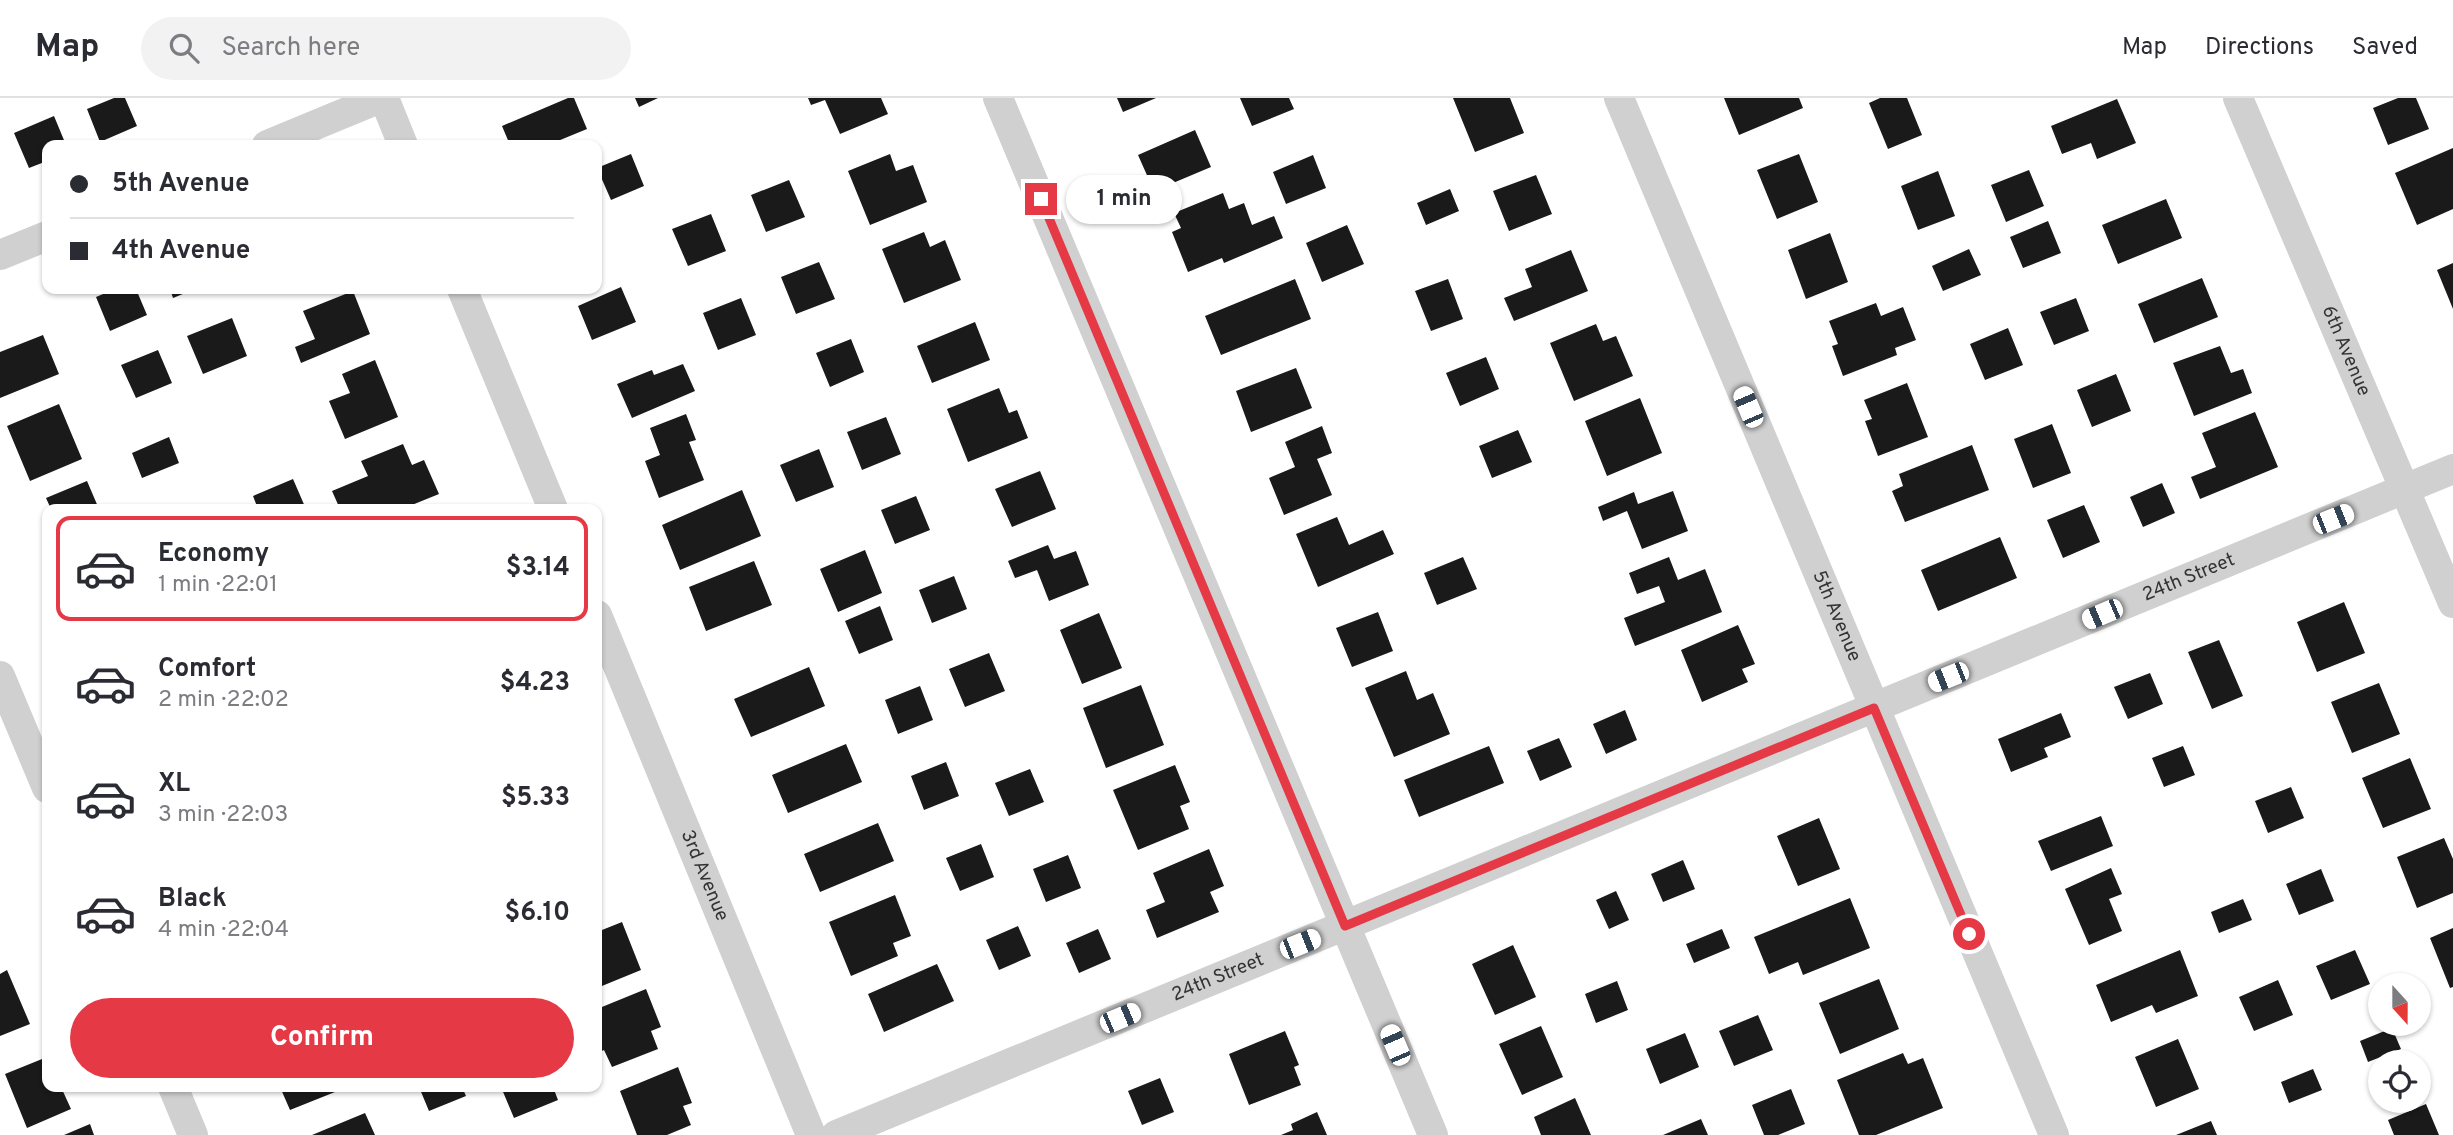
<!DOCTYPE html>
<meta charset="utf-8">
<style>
:root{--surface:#fff;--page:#f2f2f3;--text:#2b2b33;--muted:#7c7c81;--line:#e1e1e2;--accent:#e63946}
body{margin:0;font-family:Overpass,sans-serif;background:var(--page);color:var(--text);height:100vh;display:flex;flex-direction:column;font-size:26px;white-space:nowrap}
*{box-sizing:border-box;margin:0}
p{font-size:23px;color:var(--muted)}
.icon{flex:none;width:38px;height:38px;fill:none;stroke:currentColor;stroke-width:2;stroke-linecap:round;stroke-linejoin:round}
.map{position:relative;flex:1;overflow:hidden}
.panel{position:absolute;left:42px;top:406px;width:560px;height:588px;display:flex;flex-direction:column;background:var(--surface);border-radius:14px;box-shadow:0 2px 5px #0004}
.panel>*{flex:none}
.top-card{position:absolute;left:42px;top:42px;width:560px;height:154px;border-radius:14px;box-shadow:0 2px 5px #0004;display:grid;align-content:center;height:154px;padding:0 28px;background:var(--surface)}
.needle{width:46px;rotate:159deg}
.tools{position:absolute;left:2368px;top:875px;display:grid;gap:14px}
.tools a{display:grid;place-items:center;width:63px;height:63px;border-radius:50%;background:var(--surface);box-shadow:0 2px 5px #0004;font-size:35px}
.end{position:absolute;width:32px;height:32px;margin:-16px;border:9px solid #e63946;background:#fff;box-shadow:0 0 0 4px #fff}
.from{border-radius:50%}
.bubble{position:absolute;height:49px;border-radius:24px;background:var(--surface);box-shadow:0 2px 5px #0004;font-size:23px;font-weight:700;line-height:49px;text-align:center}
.car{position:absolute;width:21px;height:42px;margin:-21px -10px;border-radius:9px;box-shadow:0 0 5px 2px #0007;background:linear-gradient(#fff 24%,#345 0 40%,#fff 0 76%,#345 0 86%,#fff 0)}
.top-card b{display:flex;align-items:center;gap:24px;height:66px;font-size:26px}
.top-card b+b{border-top:2px solid var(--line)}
.top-card i{width:18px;height:18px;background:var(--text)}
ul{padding:12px 0 0;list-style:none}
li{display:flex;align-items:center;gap:21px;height:105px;margin:0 14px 10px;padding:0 14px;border:4px solid transparent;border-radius:14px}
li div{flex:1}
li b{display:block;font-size:26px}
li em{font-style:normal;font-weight:700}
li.current{border-color:var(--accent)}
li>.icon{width:63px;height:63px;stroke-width:1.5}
.button{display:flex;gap:14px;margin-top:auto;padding:14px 28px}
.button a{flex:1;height:80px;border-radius:42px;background:var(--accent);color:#fff;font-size:28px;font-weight:700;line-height:80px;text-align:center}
header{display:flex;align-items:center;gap:42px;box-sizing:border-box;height:98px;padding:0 35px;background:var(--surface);border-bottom:2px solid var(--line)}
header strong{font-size:33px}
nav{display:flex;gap:38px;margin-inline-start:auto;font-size:24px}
.search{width:490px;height:63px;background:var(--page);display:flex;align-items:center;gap:18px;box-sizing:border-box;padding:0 24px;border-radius:38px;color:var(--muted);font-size:26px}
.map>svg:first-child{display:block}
.building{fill:#1a1a1a}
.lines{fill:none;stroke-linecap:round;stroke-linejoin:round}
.street{stroke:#d0d0d0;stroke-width:30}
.route{stroke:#e63946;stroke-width:9}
.labels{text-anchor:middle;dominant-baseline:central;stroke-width:7;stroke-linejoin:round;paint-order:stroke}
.street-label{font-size:19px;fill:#333;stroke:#fff}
</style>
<header>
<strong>Map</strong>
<div class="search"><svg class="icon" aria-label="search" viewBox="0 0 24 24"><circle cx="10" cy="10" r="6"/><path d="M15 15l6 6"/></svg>Search here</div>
<nav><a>Map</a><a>Directions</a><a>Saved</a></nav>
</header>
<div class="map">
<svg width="2453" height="1037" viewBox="0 0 2453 1037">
<rect width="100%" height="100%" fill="#fff"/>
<path class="building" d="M114,0H125L137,28L100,44L87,11Z
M568,0H574L587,31L548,47H510L502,28Z
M635,0H658L639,9Z
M808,0H881L888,16L840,36L825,2L811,7Z
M1117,0H1156L1123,14Z
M1240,0H1289L1294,11L1252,28Z
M1453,0H1510L1524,35L1475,54Z
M1724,0H1799L1803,10L1739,37Z
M1880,0H1907L1922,37L1888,51L1869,5Z
M2398,0H2416L2429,31L2388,47L2373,10Z
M2117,1L2136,45L2097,61L2091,45L2062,56L2051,28Z
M54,18L66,47H47V63L29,70L14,35Z
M1195,32L1211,69L1154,93L1138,57Z
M2453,50V111L2417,127L2395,75Z
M631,56L644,88L611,102L597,70Z
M890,56L896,73L913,67L927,104L870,127L848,73Z
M1799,56L1818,104L1777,121L1757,72Z
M1313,57L1326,90L1286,106L1273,74Z
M2029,72L2044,108L2006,124L1991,87Z
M1938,73L1955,118L1918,132L1901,88Z
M1536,77L1552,116L1509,133L1493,93Z
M789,82L805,119L766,134L751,97Z
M1450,91L1459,113L1426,127L1417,105Z
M1223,95L1229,111L1244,105L1252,127L1274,118L1283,140L1224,165L1222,160L1188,174L1172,134L1181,130L1174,115Z
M2166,101L2182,140L2118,166L2102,127Z
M711,116L726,153L688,168L672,131Z
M2048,123L2061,155L2023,170L2010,139Z
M1347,127L1364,166L1322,184L1306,145Z
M924,134L930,149L945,142L961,182L904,205L882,151Z
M1830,135L1848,184L1806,201L1788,152Z
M1969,151L1981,177L1943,193L1932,168Z
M1571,152L1588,193L1514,223L1504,200L1532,189L1525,171Z
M819,164L835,201L796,216L781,179Z
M2453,165V211L2437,172Z
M2202,180L2218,219L2154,245L2138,206Z
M1295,181L1311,221L1221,257L1205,218Z
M1448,181L1463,221L1431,233L1415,193Z
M621,189L636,224L592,242L578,208Z
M115,191H136L147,217L110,233L96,199Z
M170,191H195L173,200Z
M353,193L370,236L301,265L295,249L315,241L303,213Z
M741,200L756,237L718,252L703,215Z
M2076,200L2089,233L2054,247L2040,214Z
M1876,205L1881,218L1903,209L1916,242L1895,250L1897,257L1843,278L1832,248L1838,246L1829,223Z
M232,220L247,258L203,276L187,238Z
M975,224L990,262L932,285L917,248Z
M1596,226L1603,243L1616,238L1633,278L1574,303L1550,245Z
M2008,230L2023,267L1985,282L1970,246Z
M43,237L59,276L0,300V254Z
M851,241L864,274L830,289L816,255Z
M2220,248L2231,275L2243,271L2252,295L2194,318L2173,265Z
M158,252L172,285L136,300L121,267Z
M1486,259L1499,291L1460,308L1446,275Z
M375,262L398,319L345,341L329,303L350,295L342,276Z
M683,266L695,293L632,320L617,286L652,272L654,277Z
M1296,270L1312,310L1251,334L1236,293Z
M2116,276L2131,313L2092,329L2077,292Z
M1907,285L1928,339L1878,358L1865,323L1872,321L1864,302Z
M999,290L1009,315L1017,312L1028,340L968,364L947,311Z
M1640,300L1662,355L1607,378L1585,323Z
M59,306L82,361L30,383L7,328Z
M2255,314L2278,369L2200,401L2191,379L2216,369L2202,335Z
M686,316L696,342L689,344L704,382L659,400L645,363L660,357L650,330Z
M886,319L901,356L862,372L847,334Z
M2052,326L2071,375L2033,390L2014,341Z
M1322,328L1332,355L1317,361L1332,397L1284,417L1269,380L1295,369L1285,344Z
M1518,332L1532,364L1492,380L1479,348Z
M169,339L179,365L142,380L132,355Z
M403,346L412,367L424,362L439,396L402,411H340L332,393L368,378L361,363Z
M1972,347L1989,392L1905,424L1892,393L1903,388L1899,376Z
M819,351L834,389L796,404L780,367Z
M1040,373L1056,411L1012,429L995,391Z
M293,381L306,411H258L253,398Z
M87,383L99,411H51L46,400Z
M2162,385L2175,415L2143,429L2130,399Z
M742,392L761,438L680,472L662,427Z
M1673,393L1688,433L1642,451L1627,413L1603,423L1598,409L1634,394L1638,406Z
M916,398L930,432L895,446L881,412Z
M2084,407L2100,444L2063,460L2047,422Z
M1337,419L1349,447L1383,432L1394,456L1318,489L1296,436Z
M2000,439L2017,480L1938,513L1921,472Z
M1048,447L1054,461L1076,453L1089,487L1049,503L1037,472L1015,480L1008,463Z
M865,452L882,495L838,514L820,471Z
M1463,459L1477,491L1437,507L1424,475Z
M1669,459L1678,482L1705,471L1722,514L1635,548L1624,520L1665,504L1659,488L1637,496L1629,475Z
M754,463L772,507L706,533L689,489Z
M954,478L967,511L932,525L919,492Z
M2344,504L2365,555L2317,574L2297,524Z
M880,508L893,542L859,556L845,523Z
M1378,514L1393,553L1352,569L1336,530Z
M1099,515L1122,570L1082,586L1060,532Z
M1738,527L1755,566L1742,571L1748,584L1702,604L1681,552Z
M2219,542L2243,598L2212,611L2188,554Z
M989,555L1005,593L965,609L949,571Z
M809,569L825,608L751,639L734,601Z
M1406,573L1417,602L1433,595L1450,636L1394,659L1365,590Z
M2150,575L2163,606L2128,621L2114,589Z
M2379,585L2400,636L2352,655L2331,604Z
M1141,587L1164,647L1106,670L1083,610Z
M920,588L933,622L898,636L885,602Z
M1625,612L1637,642L1606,656L1593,626Z
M2061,615L2071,639L2044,650L2048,659L2011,674L1998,641Z
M1559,640L1572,669L1540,683L1527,653Z
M846,646L862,684L788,715L772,677Z
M1489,648L1504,685L1419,719L1404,682Z
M2183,648L2195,677L2164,689L2152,660Z
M2410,660L2431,711L2383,730L2362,680Z
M946,664L959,698L924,712L911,678Z
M1175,667L1190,704L1180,708L1189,731L1138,752L1113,692Z
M1030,671L1044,704L1009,718L995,685Z
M2291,689L2304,720L2268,735L2255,703Z
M2101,718L2113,748L2051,773L2038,743Z
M1819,720L1840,771L1798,788L1777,738Z
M878,725L894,763L820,794L804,756Z
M2444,740L2453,761V795L2417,810L2397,759Z
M981,746L994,779L960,793L946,760Z
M1209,751L1224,788L1210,794L1219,814L1157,840L1146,812L1165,804L1153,775Z
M1068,757L1081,790L1046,804L1033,771Z
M1683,762L1695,791L1663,804L1651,776Z
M2111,770L2122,796L2109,801L2122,833L2089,847L2065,791Z
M2321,771L2334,803L2299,817L2286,786Z
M1616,793L1629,822L1609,831L1596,802Z
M895,797L911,838L893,845L898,858L851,878L829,824Z
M1850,800L1870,850L1803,877L1798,864L1769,876L1754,839Z
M2243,801L2252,822L2219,835L2211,814Z
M622,824L641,872L597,890V834Z
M1018,828L1031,858L999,872L986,842Z
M2453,830V889L2450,890L2430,840Z
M1098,831L1111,861L1079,875L1066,845Z
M1722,831L1730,850L1694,865L1686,846Z
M1513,847L1536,899L1495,917L1472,866Z
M2180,852L2198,898L2156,915L2152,907L2111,924L2096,887Z
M2355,852L2370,886L2331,902L2316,868Z
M937,866L954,903L884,934L868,896Z
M7,872L30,926L0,938V876Z
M1879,881L1899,931L1840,956L1819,905Z
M2278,882L2293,917L2254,933L2239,899Z
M1617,883L1628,912L1596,925L1585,896Z
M646,891L661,929L651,933L658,951L612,969L604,952L597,955V911Z
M1758,917L1773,952L1734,968L1719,933Z
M1541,928L1563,979L1522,997L1499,946Z
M2392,930L2401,951L2368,964L2360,943Z
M1285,933L1299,967L1294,969L1301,987L1249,1007L1229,956Z
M1685,935L1699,969L1660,986L1646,951Z
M2178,941L2199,991L2156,1009L2135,959Z
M1903,955L1908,966L1923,960L1943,1010L1876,1037H1859L1837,982Z
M47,959V989H61L71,1011L27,1030L5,976Z
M678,969L692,1005L683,1008L691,1027L667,1037H637L620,993Z
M2313,971L2322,992L2289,1005L2281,984Z
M1160,980L1174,1014L1142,1027L1128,993Z
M280,989H339L340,992L290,1012Z
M419,989H462L466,998L429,1013Z
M501,989H553L558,1002L514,1020Z
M1791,991L1805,1026L1778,1037H1764L1752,1007Z
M1575,1000L1591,1037H1541L1534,1019Z
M2426,1006L2439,1037H2394L2388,1022Z
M1317,1014L1327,1037H1281L1293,1032L1291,1026Z
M365,1015L375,1037H312Z
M1701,1021L1708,1037H1663Z
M2211,1023L2217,1037H2176Z
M90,1026L94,1037H64Z"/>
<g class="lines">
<g class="street">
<path d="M384,0L403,47"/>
<path d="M998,0L1433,1037"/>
<path id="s1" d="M1619,0L2054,1037"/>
<path id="s2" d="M2238,0L2453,505"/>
<path d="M267,47L381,0"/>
<path d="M0,157L47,138"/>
<path d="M462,191L553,411"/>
<path id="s3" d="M597,517L811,1037"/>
<path d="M0,578L47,690"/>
<path d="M173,989L193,1037"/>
<path id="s4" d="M836,1037L2453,371"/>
</g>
</g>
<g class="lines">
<path class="route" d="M1041,101L1345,828L1874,610L1969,836"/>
</g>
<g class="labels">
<g class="street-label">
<text stroke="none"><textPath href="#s2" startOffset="275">6th Avenue</textPath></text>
<text stroke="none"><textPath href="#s4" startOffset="1463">24th Street</textPath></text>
<text stroke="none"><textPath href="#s1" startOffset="562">5th Avenue</textPath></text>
<text stroke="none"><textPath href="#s3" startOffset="282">3rd Avenue</textPath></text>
<text stroke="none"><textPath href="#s4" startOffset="413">24th Street</textPath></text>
</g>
</g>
</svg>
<div class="tools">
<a><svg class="needle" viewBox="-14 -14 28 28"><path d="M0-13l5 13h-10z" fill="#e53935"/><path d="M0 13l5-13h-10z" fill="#7c7c81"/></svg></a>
<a><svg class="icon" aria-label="locate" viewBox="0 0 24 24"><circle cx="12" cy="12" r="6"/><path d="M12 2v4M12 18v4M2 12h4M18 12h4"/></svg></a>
</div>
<i class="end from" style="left:1969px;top:836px"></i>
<i class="end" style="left:1041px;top:101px"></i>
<div class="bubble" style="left:1066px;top:77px;width:116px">1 min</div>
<i class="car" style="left:1748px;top:309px;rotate:337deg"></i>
<i class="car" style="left:2333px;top:421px;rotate:68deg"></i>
<i class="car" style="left:2102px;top:516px;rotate:247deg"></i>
<i class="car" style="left:1948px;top:579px;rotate:248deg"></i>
<i class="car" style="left:1300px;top:846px;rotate:68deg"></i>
<i class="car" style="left:1120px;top:920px;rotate:67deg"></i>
<i class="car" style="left:1395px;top:947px;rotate:337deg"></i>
<div class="top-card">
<b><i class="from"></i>5th Avenue</b>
<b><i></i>4th Avenue</b>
</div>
<section class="panel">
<ul>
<li class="current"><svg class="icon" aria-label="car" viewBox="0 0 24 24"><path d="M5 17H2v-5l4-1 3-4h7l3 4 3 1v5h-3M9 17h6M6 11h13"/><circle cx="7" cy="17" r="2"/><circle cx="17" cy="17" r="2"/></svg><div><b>Economy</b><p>1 min · 22:01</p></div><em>$3.14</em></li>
<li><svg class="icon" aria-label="car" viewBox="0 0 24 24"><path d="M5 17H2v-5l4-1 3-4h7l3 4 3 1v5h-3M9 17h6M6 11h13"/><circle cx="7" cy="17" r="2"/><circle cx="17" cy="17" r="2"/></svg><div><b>Comfort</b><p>2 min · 22:02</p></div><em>$4.23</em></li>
<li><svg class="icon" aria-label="car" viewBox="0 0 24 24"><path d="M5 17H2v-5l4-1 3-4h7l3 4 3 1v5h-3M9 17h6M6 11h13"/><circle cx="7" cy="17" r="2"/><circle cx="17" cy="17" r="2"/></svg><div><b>XL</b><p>3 min · 22:03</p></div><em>$5.33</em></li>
<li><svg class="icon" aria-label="car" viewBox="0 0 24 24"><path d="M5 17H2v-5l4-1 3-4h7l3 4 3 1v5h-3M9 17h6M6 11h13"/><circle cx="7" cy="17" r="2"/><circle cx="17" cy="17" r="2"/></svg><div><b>Black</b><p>4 min · 22:04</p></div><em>$6.10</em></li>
</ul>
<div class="button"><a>Confirm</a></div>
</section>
</div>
